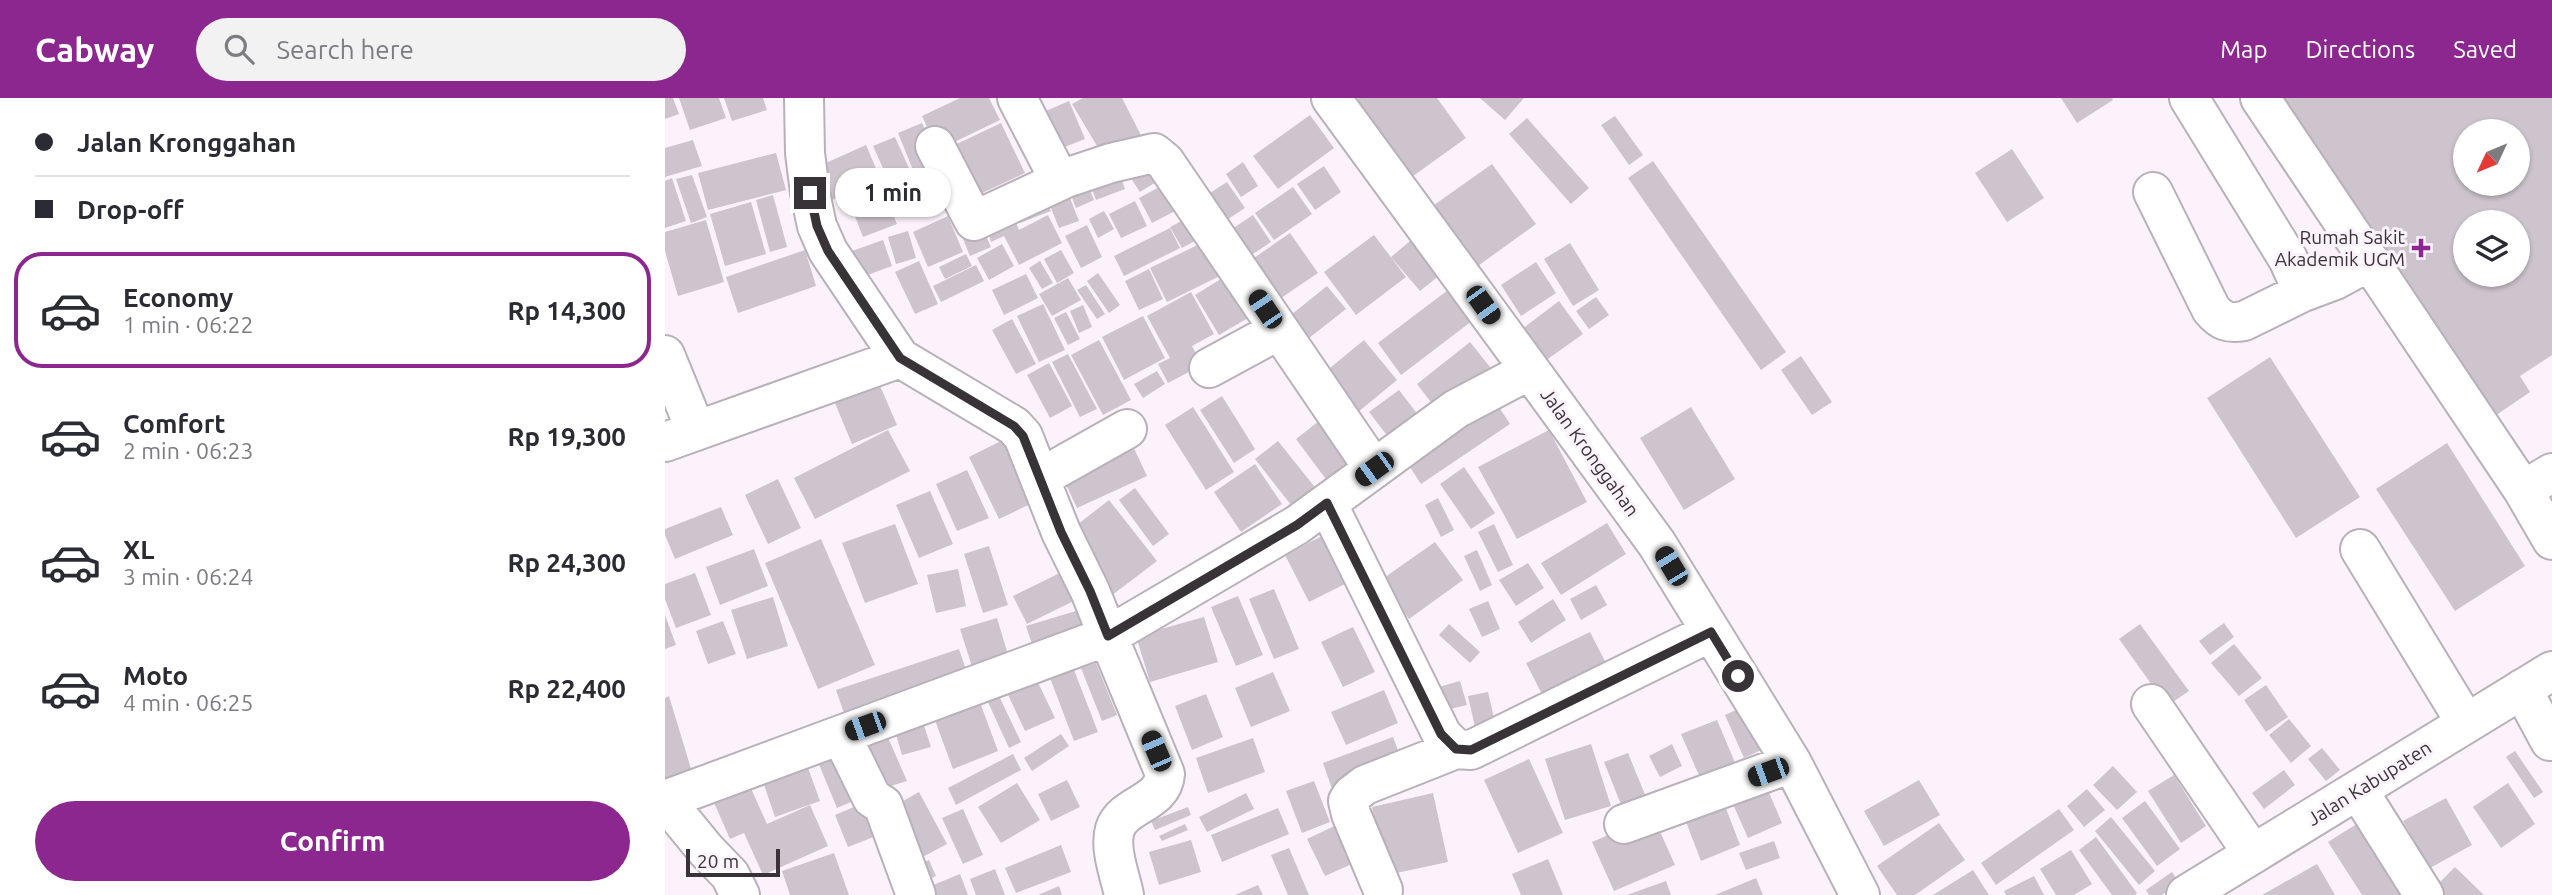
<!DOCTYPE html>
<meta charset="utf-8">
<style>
:root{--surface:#fff;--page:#f2f2f3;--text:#2b2b33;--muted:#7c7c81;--line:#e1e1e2;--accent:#8b278f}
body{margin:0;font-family:Ubuntu,sans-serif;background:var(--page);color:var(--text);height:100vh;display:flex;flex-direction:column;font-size:26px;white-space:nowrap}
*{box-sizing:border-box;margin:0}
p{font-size:23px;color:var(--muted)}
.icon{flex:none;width:38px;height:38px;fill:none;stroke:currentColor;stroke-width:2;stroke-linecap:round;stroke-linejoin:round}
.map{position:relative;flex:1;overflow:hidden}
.drawer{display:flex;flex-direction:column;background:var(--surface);width:665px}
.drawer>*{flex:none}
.guide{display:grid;align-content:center;height:154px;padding:0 35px;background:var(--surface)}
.needle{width:46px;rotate:226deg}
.buttons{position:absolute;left:1788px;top:21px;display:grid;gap:14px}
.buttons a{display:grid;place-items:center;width:77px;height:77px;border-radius:50%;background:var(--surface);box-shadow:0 2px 5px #0004;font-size:35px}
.scale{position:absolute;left:21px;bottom:18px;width:94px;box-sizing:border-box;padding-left:7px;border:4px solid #373337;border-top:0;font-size:19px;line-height:24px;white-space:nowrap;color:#373337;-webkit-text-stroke:5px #fcf2fb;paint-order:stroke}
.end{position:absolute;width:32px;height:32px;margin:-16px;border:9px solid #373337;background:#fff;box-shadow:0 0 0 4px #fff}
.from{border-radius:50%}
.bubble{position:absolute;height:49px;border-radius:24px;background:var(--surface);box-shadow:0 2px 5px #0004;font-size:23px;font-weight:700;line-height:49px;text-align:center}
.car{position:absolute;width:21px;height:42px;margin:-21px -10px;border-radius:9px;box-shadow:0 0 5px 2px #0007;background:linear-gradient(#222 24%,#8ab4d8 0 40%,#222 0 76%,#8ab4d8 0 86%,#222 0)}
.guide b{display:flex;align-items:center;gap:24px;height:66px;font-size:26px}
.guide b+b{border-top:2px solid var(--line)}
.guide i{width:18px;height:18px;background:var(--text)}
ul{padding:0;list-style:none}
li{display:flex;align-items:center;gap:21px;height:116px;margin:0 14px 10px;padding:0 21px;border:4px solid transparent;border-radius:28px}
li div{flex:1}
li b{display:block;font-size:26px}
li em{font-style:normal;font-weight:700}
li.current{border-color:var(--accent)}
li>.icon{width:63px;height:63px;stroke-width:1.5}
.primary-button{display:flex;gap:14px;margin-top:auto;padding:14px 35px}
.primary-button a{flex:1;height:80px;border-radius:42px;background:var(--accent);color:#fff;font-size:28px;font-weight:700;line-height:80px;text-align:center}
header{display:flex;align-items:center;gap:42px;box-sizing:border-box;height:98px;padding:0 35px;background:var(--accent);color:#fff}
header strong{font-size:33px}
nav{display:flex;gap:38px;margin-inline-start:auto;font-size:24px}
.search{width:490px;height:63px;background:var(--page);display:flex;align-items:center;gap:18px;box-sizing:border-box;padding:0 24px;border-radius:38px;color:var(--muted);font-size:26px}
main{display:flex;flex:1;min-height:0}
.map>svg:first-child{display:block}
.building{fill:#cdc4cd;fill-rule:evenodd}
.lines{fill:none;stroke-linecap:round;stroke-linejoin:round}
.minor-casing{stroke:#b9b0b9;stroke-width:42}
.major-casing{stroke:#b9b0b9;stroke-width:42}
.minor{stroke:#fff;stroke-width:38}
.major{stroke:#fff;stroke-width:38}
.route{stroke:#373337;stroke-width:9}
.poi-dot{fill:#8b278f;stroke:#fcf2fb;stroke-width:2.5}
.labels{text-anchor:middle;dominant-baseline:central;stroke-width:6;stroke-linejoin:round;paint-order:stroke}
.poi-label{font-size:19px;fill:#373337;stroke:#fcf2fb;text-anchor:end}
.street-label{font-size:19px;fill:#373337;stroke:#fcf2fb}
</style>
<header>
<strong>Cabway</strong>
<div class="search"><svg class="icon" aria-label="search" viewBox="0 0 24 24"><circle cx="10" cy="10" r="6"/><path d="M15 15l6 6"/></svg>Search here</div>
<nav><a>Map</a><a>Directions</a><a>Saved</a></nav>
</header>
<main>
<section class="drawer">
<div class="guide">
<b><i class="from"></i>Jalan Kronggahan</b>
<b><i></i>Drop-off</b>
</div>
<ul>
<li class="current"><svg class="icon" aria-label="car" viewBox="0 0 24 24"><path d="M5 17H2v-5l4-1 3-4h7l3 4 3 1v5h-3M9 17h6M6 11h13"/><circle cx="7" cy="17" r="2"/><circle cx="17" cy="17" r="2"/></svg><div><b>Economy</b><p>1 min · 06:22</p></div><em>Rp 14,300</em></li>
<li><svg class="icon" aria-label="car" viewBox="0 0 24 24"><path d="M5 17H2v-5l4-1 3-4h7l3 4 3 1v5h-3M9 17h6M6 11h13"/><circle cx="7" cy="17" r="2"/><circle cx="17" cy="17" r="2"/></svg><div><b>Comfort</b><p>2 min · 06:23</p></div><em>Rp 19,300</em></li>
<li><svg class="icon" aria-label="car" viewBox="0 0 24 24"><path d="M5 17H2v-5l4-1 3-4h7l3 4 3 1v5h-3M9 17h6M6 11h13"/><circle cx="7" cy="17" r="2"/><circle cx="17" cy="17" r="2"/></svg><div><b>XL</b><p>3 min · 06:24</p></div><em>Rp 24,300</em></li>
<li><svg class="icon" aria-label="car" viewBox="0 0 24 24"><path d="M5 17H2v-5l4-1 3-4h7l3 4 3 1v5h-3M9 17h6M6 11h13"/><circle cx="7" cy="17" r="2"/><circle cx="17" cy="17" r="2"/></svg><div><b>Moto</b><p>4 min · 06:25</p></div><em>Rp 22,400</em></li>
</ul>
<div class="primary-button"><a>Confirm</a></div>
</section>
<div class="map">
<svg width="1887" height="797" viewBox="0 0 1887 797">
<rect width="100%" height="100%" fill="#fcf2fb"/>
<path class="building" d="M0,0H8L14,16L0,21Z
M14,0H54L61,20L25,32Z
M59,0H98L102,12L67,23Z
M295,0H324L335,22L273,52L257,18Z
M418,0H457L481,47L438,58L407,6Z
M694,0H772L801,40L737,86L682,9Z
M815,0H859L840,22Z
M1396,0H1447L1448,2L1412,25Z
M1614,0H1887V257L1855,278L1865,294L1824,322ZM1801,33H1853V86H1801ZM1801,124H1853V177H1801Z
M404,3L420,41L392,52L376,15Z
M645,17L669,50L613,91L588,58Z
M950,18L978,57L964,67L936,27Z
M862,20L924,90L906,106L844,36Z
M257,25L275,66L250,77L233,35Z
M336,25L360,75L300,103L277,53Z
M230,39L244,70L222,79L208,48Z
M28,42L37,68L0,79V50Z
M201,47L215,80L167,102L152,69Z
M1347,51L1379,100L1342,124L1310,75Z
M111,55L121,92L43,112L33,75Z
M988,63L1121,254L1096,272L963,80Z
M451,64L460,91L431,102L421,75Z
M578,64L593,88L576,99L561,76Z
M827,66L871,126L806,173L762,112Z
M659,68L676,94L650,112L632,86Z
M461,73L501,78L475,94Z
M27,77L42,119L26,125L11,81Z
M419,77L429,102L411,110L401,84Z
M7,80L21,123L0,130V83Z
M562,84L580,110L551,129L534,102Z
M399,85L414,123L394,130L379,93Z
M498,87L512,112L487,125L474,100Z
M628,89L647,116L609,142L590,115Z
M108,97L122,149L105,154L91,102Z
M376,98L386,113L355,125L351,108Z
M222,101L232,126L198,139L188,113Z
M470,103L482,128L456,140L444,116Z
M86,104L101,156L60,168L45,116Z
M439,113L449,131L433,140L424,121Z
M347,115L354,132L383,117L397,145L354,167L339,138L326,144L321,126Z
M530,116L541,137L517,150L505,129Z
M588,117L606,144L582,160L564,133Z
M283,118L298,154L263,169L248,134Z
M41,122L59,184L13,198L0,153V134Z
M422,127L437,159L416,170L400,138Z
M317,129L326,149L305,158L296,136Z
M505,130L515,150L459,178L449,158Z
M243,133L251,160L231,166L223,139Z
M625,135L653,175L600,211L573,171Z
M709,137L741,179L691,217L659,174Z
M751,138L780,173L755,193L726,159Z
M547,140L563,174L502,204L485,170Z
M218,142L227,168L186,183L176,157Z
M905,145L934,192L908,208L879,161Z
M337,146L349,168L324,182L312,160Z
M140,152L151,188L73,215L61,179Z
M396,152L409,175L392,185L379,161Z
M301,156L307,168L280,181L274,169Z
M254,163L273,206L250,216L230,174Z
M375,163L388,185L377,191L364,170Z
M871,164L891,195L856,218L836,187Z
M311,167L319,183L276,204L268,188Z
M484,171L498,201L474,212L460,183Z
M433,175L455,207L444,215L422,183Z
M361,176L373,200L339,217L327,192Z
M564,176L588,217L554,237L530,197Z
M403,180L416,202L387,218L374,196Z
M421,187L440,216L432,221L412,192Z
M662,188L681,211L639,244L621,221Z
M783,192L807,223L736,277L713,245Z
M526,194L549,236L527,248L537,267L503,285L493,266L505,260L482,218Z
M931,199L944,217L924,231L911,213Z
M894,203L918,236L880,263L857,231Z
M378,206L400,252L374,264L352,218Z
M418,207L427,229L414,235L405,213Z
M401,214L415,241L403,247L389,220Z
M478,218L500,260L459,282L437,239Z
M347,221L371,266L351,276L327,232Z
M434,242L466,302L438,317L406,257Z
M699,242L732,282L687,319L654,279Z
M805,244L829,274L775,316L752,286Z
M403,256L432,311L415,319L387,264Z
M1136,258L1167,304L1147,317L1116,272Z
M1605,259L1695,399L1631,440L1542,300Z
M384,265L407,308L385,320L362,277Z
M492,273L500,286L478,300L469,286Z
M209,274L232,327L187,346L165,293Z
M734,292L754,318L724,340L704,314Z
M557,298L590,351L569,365L535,312Z
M830,303L845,326L756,386L741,363Z
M528,309L569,374L541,392L500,327Z
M1026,309L1070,381L1019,412L975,340Z
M654,323L687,365L663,384L631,341Z
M223,332L245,373L150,421L129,380Z
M884,332L922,404L852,441L813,369Z
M348,337L380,399L334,421L304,359Z
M613,343L653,393L630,412L590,361Z
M466,344L482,378L412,410L396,376Z
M1782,345L1860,468L1790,513L1711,391Z
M590,366L617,406L576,434L549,394Z
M799,369L830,415L806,431L775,386Z
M302,372L324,420L292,433L271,386Z
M113,381L136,430L103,446L80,397Z
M470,390L504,436L488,448L454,402Z
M265,393L288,446L254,460L231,407Z
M773,400L789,432L776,439L760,407Z
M444,402L492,463L446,498L399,437Z
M56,409L68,437L10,461L0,437V431Z
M942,425L961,456L896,497L876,465Z
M230,426L253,486L200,505L177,445Z
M829,426L848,467L833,474L813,434Z
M659,437L684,484L644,504L620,457Z
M156,441L210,567L153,591L100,465Z
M770,444L798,482L744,521L716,482Z
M324,448L343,507L318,515L299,456Z
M89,451L103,488L55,507L41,469Z
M812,452L827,487L815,493L799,458Z
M863,465L879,490L851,508L834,482Z
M411,467L425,495L362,526L348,498Z
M293,471L301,508L271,515L262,477Z
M30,475L46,517L11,530L0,501V486Z
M931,487L942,507L916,522L905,501Z
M609,491L634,551L609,561L584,501Z
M573,498L598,557L571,568L546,509Z
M108,499L123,548L82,561L66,512Z
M888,501L901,522L866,545L853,524Z
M823,503L835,531L817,539L804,511Z
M421,510L430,538L370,555L361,528Z
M0,517L11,547L0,551Z
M539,519L553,564L485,584L471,538Z
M332,520L346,567L310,578L295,531Z
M58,523L71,556L43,566L31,533Z
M1559,525L1569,539L1545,557L1534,543Z
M784,526L815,554L805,565L774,537Z
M1475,526L1524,593L1502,608L1454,541Z
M688,529L710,574L678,589L656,544Z
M925,534L945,573L881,604L861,565Z
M1569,546L1597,580L1574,598L1546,565Z
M294,551L302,575L179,615L171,592Z
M431,565L452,617L437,623L416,570Z
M367,572L390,620L360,633L338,586Z
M409,572L433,634L409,643L385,580Z
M608,574L625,613L586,629L570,590Z
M795,583L802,607L777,613L770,590Z
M1601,587L1623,619L1601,634L1579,602Z
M310,591L333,653L288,671L265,609Z
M719,592L733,625L681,647L666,614Z
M823,594L830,624L810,629L803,598Z
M333,596L356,644L344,650L322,602Z
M541,596L558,639L527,652L510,608Z
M4,598L27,674L0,682V600Z
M1084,606L1105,648L1079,660L1060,617Z
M255,615L266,649L237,657L227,623Z
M1624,621L1646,648L1626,665L1604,637Z
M1052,622L1074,674L1039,689L1016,636Z
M221,635L242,683L216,691L199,645Z
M396,636L404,648L367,673L359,660Z
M728,639L738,666L667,691L658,665Z
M588,640L600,674L543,695L531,660Z
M167,645L191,702L172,710L148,652Z
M926,646L946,708L900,722L880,661Z
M1007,646L1017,668L995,679L984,658Z
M1657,650L1675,672L1661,683L1643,661Z
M1850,653L1878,694L1869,700L1841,659Z
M963,655L981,699L957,709L939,664Z
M138,656L155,703L110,719L94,672Z
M348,656L356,672L291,707L283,690Z
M864,661L898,735L853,755L819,682Z
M1448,668L1472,694L1452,712L1428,687Z
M1619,672L1630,687L1599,711L1587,695Z
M79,675L102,726L145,707L163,748L98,777L79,735L65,741L43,691Z
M1509,677L1541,728L1516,745L1483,693Z
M1098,681L1117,725L1083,740L1063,695Z
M402,682L415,709L386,723L373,696Z
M1254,682L1275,717L1219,748L1199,713Z
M649,683L665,724L637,735L621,693Z
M352,685L375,722L336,745L313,709Z
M1843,685L1870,726L1836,750L1808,709Z
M1422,691L1440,712L1419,729L1402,708Z
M254,694L282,746L252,762L224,711Z
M581,695L589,711L542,734L534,719Z
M768,695L783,764L722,777L707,709Z
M1057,700L1075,747L1036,763L1018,716Z
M1781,700L1807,747L1765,770L1738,723Z
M203,703L216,736L183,749L170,717Z
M1480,703L1515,751L1492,768L1457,720Z
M523,709L526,717L490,732L486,723Z
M613,710L624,736L557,764L546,737Z
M298,711L318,757L298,766L277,720Z
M1394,711L1409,732L1331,787L1316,765Z
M988,718L1010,767L949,793L927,744Z
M1446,719L1490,773L1474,787L1430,733Z
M682,722L700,760L660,778L642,741Z
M1698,722L1745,797H1697L1663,744Z
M1274,725L1300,762L1250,797H1232L1212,768Z
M520,726L523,732L497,743L494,738Z
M1431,739L1472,795L1470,797H1447L1414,752Z
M526,742L536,774L494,787L484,754Z
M1109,743L1115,760L1081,772L1074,755Z
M396,747L406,774L351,795L340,770Z
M624,750L644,797H623L606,757Z
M1406,752L1427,786L1409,797H1391L1375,771Z
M169,755L184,797H125L117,773Z
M883,761L898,797H856L847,776Z
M264,762L271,778L250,787L243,771Z
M1652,766L1670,797H1597Z
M1790,769L1819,797H1762Z
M330,771L340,797H311L305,781Z
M1308,772L1324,797H1268Z
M1507,774L1514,785L1497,797H1484L1481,792Z
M295,776L303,797H258L256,792Z
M1369,778L1379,797H1341L1339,793Z
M1091,780L1098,797H1050Z
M1001,783L1006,797H962Z
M593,787L598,797H570Z
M394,788L397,797H373Z"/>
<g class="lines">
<defs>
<path id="minor" d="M352,0L395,83
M666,0L865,272
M1595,0L1858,392L1887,442
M270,48L309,123L401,80L446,65L489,55L500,64L709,371
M1488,94L1546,211C1556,223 1563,226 1579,223L1638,194L1623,161L1524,0
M1638,194L1670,182L1705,163
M0,257L31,333
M544,270L614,232
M0,344L235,260
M375,380L462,331
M1858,392L1887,375
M662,405L777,637L791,651L806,652L1046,534
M1695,451L1801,625
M1857,591L1885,643
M1486,606L1588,756
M176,637L207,700L218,707L251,797
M1693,692L1759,797
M0,702L443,538L425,493L396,434L358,338L349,328L235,260L163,153L152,128L145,95L140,55L139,0
M0,702L41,752L65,777L75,797
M959,726L1127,665
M718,792L686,716L683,703L687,697L700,687L791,651
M459,797C455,777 444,751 450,731C459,705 498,706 500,676L443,538L632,427L791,311L865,272L992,446L1127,665L1195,797"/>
<path id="major" d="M1521,797L1887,573"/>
</defs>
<use href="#minor" class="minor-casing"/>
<use href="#major" class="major-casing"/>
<use href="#minor" class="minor"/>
<use href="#major" class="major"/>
</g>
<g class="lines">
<path class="route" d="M145,95L152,128L163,153L235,260L349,328L358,338L396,434L425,493L443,538L632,427L662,405L776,636L791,651L806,652L1046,534L1073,578"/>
</g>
<path class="poi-dot" d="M1752.5 139.5h7v7h7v7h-7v7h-7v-7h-7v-7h7z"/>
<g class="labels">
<g class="poi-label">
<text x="1740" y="139">Rumah Sakit<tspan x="1740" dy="22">Akademik UGM</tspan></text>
</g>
<g class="street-label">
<text transform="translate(925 354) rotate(54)">Jalan Kronggahan</text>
<text transform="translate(1704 685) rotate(-32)">Jalan Kabupaten</text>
</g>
</g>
</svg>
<div class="buttons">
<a><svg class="needle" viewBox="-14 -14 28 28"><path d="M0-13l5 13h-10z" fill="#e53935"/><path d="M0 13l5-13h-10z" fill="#7c7c81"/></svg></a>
<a><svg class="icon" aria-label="layers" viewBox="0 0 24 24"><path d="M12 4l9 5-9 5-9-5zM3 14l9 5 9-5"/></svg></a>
</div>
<div class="scale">20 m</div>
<i class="end from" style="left:1073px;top:578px"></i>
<i class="end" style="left:145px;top:95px"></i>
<div class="bubble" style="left:170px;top:70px;width:116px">1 min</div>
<i class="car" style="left:818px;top:207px;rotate:144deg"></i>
<i class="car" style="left:600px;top:211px;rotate:326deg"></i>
<i class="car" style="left:709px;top:371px;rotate:234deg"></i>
<i class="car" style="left:1006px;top:468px;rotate:329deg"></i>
<i class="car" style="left:200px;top:628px;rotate:250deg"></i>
<i class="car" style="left:491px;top:653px;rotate:337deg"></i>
<i class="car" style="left:1103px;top:674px;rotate:250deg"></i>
</div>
</main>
